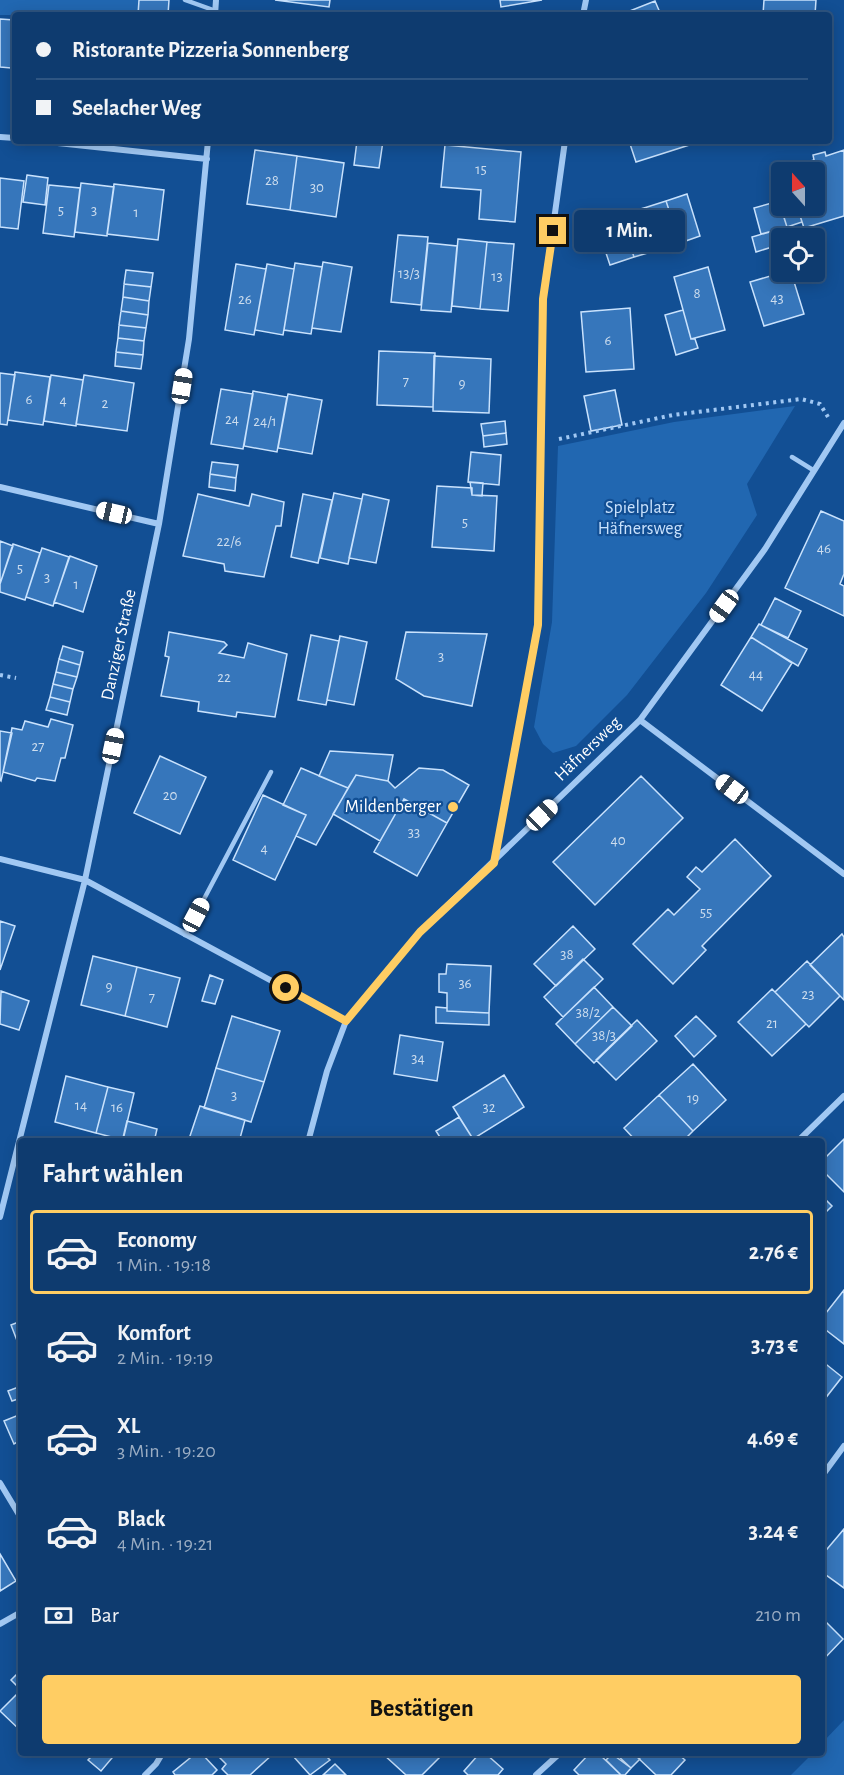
<!DOCTYPE html>
<html lang="de">
<meta charset="utf-8">
<style>
:root{--surface:#0e3b6f;--page:#174274;--text:#f1f3f6;--muted:#9badc3;--line:#2e5582;--accent:#ffcd63}
body{margin:0;font-family:"Alegreya Sans",sans-serif;background:var(--page);color:var(--text);height:100vh;display:flex;flex-direction:column;font-size:22px;white-space:nowrap}
*{box-sizing:border-box;margin:0}
p{font-size:20px;color:var(--muted)}
.icon{flex:none;width:33px;height:33px;fill:none;stroke:currentColor;stroke-width:2;stroke-linecap:round;stroke-linejoin:round}
.map{position:relative;flex:1;overflow:hidden}
.details{position:absolute;left:18px;top:1138px;width:807px;height:618px;display:flex;flex-direction:column;background:var(--surface);border-radius:6px;box-shadow:0 3px 15px #0003,0 0 0 2px var(--line)}
.details>*{flex:none}
.banner{position:absolute;left:12px;top:12px;width:820px;height:132px;border-radius:6px;box-shadow:0 3px 15px #0003,0 0 0 2px var(--line);display:grid;align-content:center;height:132px;padding:0 24px;background:var(--surface)}
.needle{width:39px;rotate:339deg}
.buttons{position:absolute;left:771px;top:162px;display:grid;gap:12px}
.buttons a{display:grid;place-items:center;width:54px;height:54px;border-radius:6px;background:var(--surface);box-shadow:0 3px 15px #0003,0 0 0 2px var(--line);font-size:30px}
.end{position:absolute;width:27px;height:27px;margin:-14px;border:8px solid #ffcd63;background:#111;box-shadow:0 0 0 3px #111}
.from{border-radius:50%}
.bubble{position:absolute;height:42px;border-radius:6px;background:var(--surface);box-shadow:0 3px 15px #0003,0 0 0 2px var(--line);font-size:20px;font-weight:700;line-height:42px;text-align:center}
.car{position:absolute;width:18px;height:36px;margin:-18px -9px;border-radius:8px;box-shadow:0 0 4px 2px #0007;background:linear-gradient(#fff 24%,#345 0 40%,#fff 0 76%,#345 0 86%,#fff 0)}
.banner b{display:flex;align-items:center;gap:21px;height:57px;font-size:22px}
.banner b+b{border-top:2px solid var(--line)}
.banner i{width:15px;height:15px;background:var(--text)}
ul{padding:0;list-style:none}
li{display:flex;align-items:center;gap:18px;height:84px;margin:0 12px 9px;padding:0 12px;border:3px solid transparent;border-radius:6px}
li div{flex:1}
li b{display:block;font-size:22px}
li em{font-style:normal;font-weight:700}
li.current{border-color:var(--accent)}
li>.icon{width:54px;height:54px;stroke-width:1.5}
h2{padding:0 24px;font-size:27px;line-height:72px}
.pay{display:flex;align-items:center;gap:15px;height:66px;padding:0 24px;font-size:22px}
.pay p{margin-inline-start:auto}
.primary-button{display:flex;gap:12px;margin-top:auto;padding:12px 24px}
.primary-button a{flex:1;height:69px;border-radius:6px;background:var(--accent);color:#111;font-size:24px;font-weight:700;line-height:69px;text-align:center}
.map>svg:first-child{display:block}
.green{fill:#2167b1}
.building{fill:#3676bb;stroke:#c9e2fd;stroke-width:1.5}
.lines{fill:none;stroke-linecap:round;stroke-linejoin:round}
.path{stroke:#a1c8f3;stroke-width:4;stroke-dasharray:3 4.5;stroke-linecap:butt}
.lane{stroke:#a1c8f3;stroke-width:4.5}
.street{stroke:#a1c8f3;stroke-width:6}
.route{stroke:#ffcd63;stroke-width:8}
.poi-dot{fill:#ffcd63;stroke:#124f94;stroke-width:2}
.labels{text-anchor:middle;dominant-baseline:central;stroke-width:4.5;stroke-linejoin:round;paint-order:stroke}
.number-label{font-size:15px;fill:#cdddee}
.park-label{font-size:18px;fill:#c9e2fd;stroke:#124f94}
.street-label{font-size:18px;fill:#fff;stroke:#124f94}
.poi-label{font-size:18px;fill:#fff;stroke:#124f94;text-anchor:end}
</style>
<div class="map">
<svg width="844" height="1775" viewBox="0 0 844 1775">
<rect width="100%" height="100%" fill="#124f94"/>
<path class="green" d="M0,0H139L138,15H0Z
M795,406L747,484L757,515L706,593L627,695L576,746L553,753L543,744L534,727L552,622L558,446L674,422Z
M844,1720V1775H791L812,1754H822V1743Z"/>
<path class="building" d="M139,0H169L168,15H138Z
M275,0H330L329,7Z
M500,0H542L501,7Z
M764,0H816L815,15H763Z
M655,1L661,15H622V14Z
M14,18H15V66H11Z
M0,19L14,20L11,68L0,67Z
M357,141H383L379,168L354,165Z
M629,141H702L636,162Z
M445,145L521,152L515,222L479,219L481,190L441,187Z
M255,150L297,156L290,210L247,204Z
M844,150V216L804,228L797,206H814V172H787L786,168L814,160L813,155L825,152L826,156Z
M297,156L344,163L336,217L290,210Z
M27,175L48,178L45,205L23,202Z
M0,178L24,181L18,229L0,227Z
M81,183L114,187L107,236L75,232Z
M114,184L164,190L158,240L107,234Z
M49,185L80,188L74,237L43,233Z
M687,194L700,236L680,243L666,201Z
M782,198V206H797L802,222L787,227L778,199Z
M666,201L680,243L658,250L644,208Z
M779,201L787,227L761,234L754,208Z
M644,208L658,250L634,257L620,215Z
M620,215L634,257L610,265L596,223Z
M787,227L790,238H782V244L756,252L752,237Z
M398,235L428,237L421,305L391,302Z
M458,239L487,242L480,309L452,306Z
M487,242L514,244L508,311L480,309Z
M428,243L457,246L451,312L421,310Z
M323,262L352,267L341,332L312,328Z
M295,263L322,267L311,334L284,330Z
M236,264L266,269L254,335L225,330Z
M267,264L294,269L283,335L255,330Z
M708,267L725,330L691,339L674,277Z
M126,270L153,273L151,287L124,284Z
M784,272H791L804,314L764,326L750,282Z
M124,284L151,287L149,301L123,297Z
M123,297L149,301L148,315L121,311Z
M630,308L634,369L586,372L581,312Z
M683,310L691,339H695L698,348L676,355L665,315Z
M121,311L148,315L146,328L119,325Z
M119,325L146,328L144,341L118,338Z
M118,338L144,341L143,355L116,352Z
M379,351L435,353L433,407L377,405Z
M116,352L143,355L141,369L115,366Z
M434,356L491,359L489,413L433,411Z
M15,372L50,377L43,425L8,420Z
M0,373L15,375L7,425L0,424Z
M51,375L83,380L76,426L44,421Z
M84,375L134,383L127,431L76,424Z
M221,389L253,394L243,449L211,444Z
M615,390L622,425L591,431L584,396Z
M253,391L287,397L277,452L244,446Z
M288,394L322,400L312,454L278,448Z
M505,421L506,433L483,436L481,424Z
M506,433L507,444L484,447L483,436Z
M471,452L501,455L499,485L468,482Z
M212,462L238,465L236,478L210,474Z
M210,474L236,478L235,491L209,487Z
M470,482L483,483L482,496L472,495Z
M437,486L472,488V495L497,496L494,551L432,547Z
M334,493L362,499L348,564L320,558Z
M198,494L249,506L252,494L284,502L281,526H276L264,577L225,571L224,564L183,556Z
M303,494L332,500L318,563L291,557Z
M363,494L389,500L376,563L349,558Z
M821,511L844,521V574L840,584L844,586V616L785,588Z
M0,541L13,546L0,584Z
M13,544L40,553L25,600L0,592V584Z
M42,548L69,557L53,606L26,597Z
M70,556L97,566L83,612L54,602Z
M775,598L801,611L788,638L761,625Z
M759,624L807,649L798,666L751,637Z
M169,632L224,642L227,645L219,653L244,658L248,643L287,654L275,717L237,712L236,717L198,711L199,702L161,696L169,657L165,656Z
M406,632L487,634L472,706L424,696L396,679Z
M311,635L339,641L326,705L298,700Z
M340,636L367,642L354,705L327,700Z
M751,637L792,663L762,711L721,685Z
M63,646L83,652L80,665L59,659Z
M59,659L80,665L77,677L56,672Z
M56,672L77,677L73,689L53,684Z
M53,684L73,689L70,702L50,697Z
M50,697L70,702L67,715L46,710Z
M51,719L73,725L65,758H61L55,781L37,778L35,781L3,772L12,728L22,730L25,721L48,727Z
M0,731L12,733L1,781L0,780Z
M330,751L393,755L388,781L356,775L348,788L319,776Z
M160,756L206,777L180,834L134,813Z
M301,768L348,788L316,845L296,836L306,815L283,805Z
M419,768L443,770L469,785L447,823L404,799L380,841L333,814L356,775L388,781L395,788Z
M641,776L683,818L595,905L553,862Z
M263,795L306,815L275,880L233,860Z
M404,799L447,823L417,876L374,852Z
M735,839L771,876L702,946L706,950L673,984L633,944L668,909L674,915L700,889L687,877L696,867L702,872Z
M0,921L15,926L0,970Z
M573,926L595,949L556,986L534,964Z
M842,934L844,937V1000L810,965Z
M93,956L137,967L125,1016L81,1005Z
M583,959L603,979L563,1017L544,997Z
M807,961L840,996L809,1027L775,992Z
M447,964L491,966L489,1013L447,1011V993L439,992V974H446Z
M137,967L180,978L167,1027L125,1016Z
M210,975L223,980L215,1004L202,1001Z
M594,987L613,1007L575,1044L556,1024Z
M772,989L806,1024L772,1056L738,1022Z
M1,991L29,1001L19,1030L0,1024Z
M436,1007L447,1008V1011L489,1013V1025L436,1023Z
M613,1007L632,1026L594,1063L575,1044Z
M232,1016L280,1031L264,1082L216,1068Z
M696,1016L716,1036L694,1057L675,1036Z
M637,1020L657,1041L616,1080L596,1060Z
M400,1035L443,1042L437,1081L394,1074Z
M693,1064L726,1100L693,1131L659,1095Z
M216,1068L264,1082L251,1122L204,1108Z
M504,1075L524,1107L473,1139L453,1107Z
M66,1076L108,1087L96,1133L55,1122Z
M108,1087L134,1093L123,1140L96,1133Z
M659,1095L693,1131L682,1142H637L624,1128Z
M200,1106L245,1120L239,1142H188Z
M459,1117L473,1139L469,1142H443L436,1131Z
M127,1121L157,1129L154,1142H122Z
M844,1139V1192L822,1170V1161Z
M822,1196L832,1206L824,1214L822,1212Z
M844,1290V1344L822,1327V1318Z
M21,1321V1351L11,1325Z
M822,1361L842,1377L824,1400L822,1398Z
M21,1386V1398L12,1401L8,1391Z
M21,1414V1440L14,1444L4,1421Z
M844,1529V1588L822,1572V1555Z
M0,1554L16,1581L0,1591Z
M822,1618L843,1639L822,1661Z
M21,1670V1731L0,1711L21,1690L11,1680Z
M94,1754H106L112,1758L101,1771L88,1760Z
M195,1754H202L217,1770L212,1775H175L173,1772Z
M216,1754H273L250,1775H228L222,1769L226,1764Z
M295,1754H324L330,1760L310,1775L293,1756Z
M383,1754H443L422,1775H406Z
M479,1754H486L503,1769L498,1775H468L464,1771Z
M589,1754H599L621,1775H579L574,1770Z
M612,1754L631,1768L625,1775H621L606,1760Z
M616,1754H634L640,1759L631,1768Z
M634,1754H678L685,1760L671,1775H656Z
M335,1764L346,1775H323Z"/>
<g class="lines">
<path class="path" d="M559,439L673,415L801,399L820,404L828,417
M0,675L16,678"/>
<path class="lane" d="M185,0L216,11
M792,457L813,470
M185,935L271,772"/>
<path class="street" d="M215,15L216,0
M583,15L586,0
M0,137L15,138
M39,141L207,159
M0,487L159,524
M640,720L844,874
M0,859L85,880L346,1021
M494,863L538,625L543,299L565,141
M308,1142L327,1071L346,1021L420,932L640,720L765,549L844,423
M797,1142L844,1096
M0,1217L85,880L159,524L189,339L208,141
M822,1476L844,1446
M0,1483L21,1518
M0,1624L21,1612
M145,1775L156,1764L162,1754
M536,1775L559,1754"/>
</g>
<g class="lines">
<path class="route" d="M286,988L346,1021L420,932L494,863L538,625L543,299L553,231"/>
</g>
<circle class="poi-dot" cx="453" cy="807" r="6"/>
<g class="labels">
<g class="number-label">
<text x="481" y="169">15</text>
<text x="272" y="180">28</text>
<text x="317" y="187">30</text>
<text x="61" y="210">5</text>
<text x="94" y="210">3</text>
<text x="136" y="212">1</text>
<text x="409" y="273">13/3</text>
<text x="497" y="276">13</text>
<text x="697" y="293">8</text>
<text x="777" y="298">43</text>
<text x="245" y="299">26</text>
<text x="608" y="340">6</text>
<text x="406" y="381">7</text>
<text x="462" y="383">9</text>
<text x="29" y="399">6</text>
<text x="63" y="400">4</text>
<text x="105" y="403">2</text>
<text x="232" y="419">24</text>
<text x="265" y="421">24/1</text>
<text x="465" y="522">5</text>
<text x="229" y="541">22/6</text>
<text x="824" y="548">46</text>
<text x="20" y="568">5</text>
<text x="47" y="577">3</text>
<text x="76" y="584">1</text>
<text x="441" y="656">3</text>
<text x="756" y="674">44</text>
<text x="224" y="677">22</text>
<text x="38" y="746">27</text>
<text x="170" y="795">20</text>
<text x="414" y="832">33</text>
<text x="618" y="840">40</text>
<text x="264" y="848">4</text>
<text x="706" y="912">55</text>
<text x="567" y="954">38</text>
<text x="465" y="983">36</text>
<text x="109" y="986">9</text>
<text x="808" y="994">23</text>
<text x="152" y="997">7</text>
<text x="588" y="1012">38/2</text>
<text x="772" y="1023">21</text>
<text x="604" y="1035">38/3</text>
<text x="418" y="1058">34</text>
<text x="234" y="1095">3</text>
<text x="693" y="1098">19</text>
<text x="81" y="1105">14</text>
<text x="117" y="1107">16</text>
<text x="489" y="1107">32</text>
</g>
<g class="park-label">
<text x="640" y="508">Spielplatz<tspan x="640" dy="21">Häfnersweg</tspan></text>
</g>
<g class="street-label">
<text transform="translate(119 645) rotate(-78)">Danziger Straße</text>
<text transform="translate(588 749) rotate(-44)">Häfnersweg</text>
</g>
<g class="poi-label">
<text x="441" y="807">Mildenberger</text>
</g>
</g>
</svg>
<div class="buttons">
<a><svg class="needle" viewBox="-14 -14 28 28"><path d="M0-13l5 13h-10z" fill="#e53935"/><path d="M0 13l5-13h-10z" fill="#9badc3"/></svg></a>
<a><svg class="icon" aria-label="locate" viewBox="0 0 24 24"><circle cx="12" cy="12" r="6"/><path d="M12 2v4M12 18v4M2 12h4M18 12h4"/></svg></a>
</div>
<i class="end from" style="left:286px;top:988px"></i>
<i class="end" style="left:553px;top:231px"></i>
<div class="bubble" style="left:574px;top:210px;width:111px">1 Min.</div>
<i class="car" style="left:182px;top:386px;rotate:9deg"></i>
<i class="car" style="left:114px;top:513px;rotate:283deg"></i>
<i class="car" style="left:724px;top:606px;rotate:216deg"></i>
<i class="car" style="left:113px;top:746px;rotate:12deg"></i>
<i class="car" style="left:732px;top:789px;rotate:307deg"></i>
<i class="car" style="left:542px;top:815px;rotate:46deg"></i>
<i class="car" style="left:196px;top:915px;rotate:28deg"></i>
<div class="banner">
<b><i class="from"></i>Ristorante Pizzeria Sonnenberg</b>
<b><i></i>Seelacher Weg</b>
</div>
<section class="details">
<h2>Fahrt wählen</h2>
<ul>
<li class="current"><svg class="icon" aria-label="car" viewBox="0 0 24 24"><path d="M5 17H2v-5l4-1 3-4h7l3 4 3 1v5h-3M9 17h6M6 11h13"/><circle cx="7" cy="17" r="2"/><circle cx="17" cy="17" r="2"/></svg><div><b>Economy</b><p>1 Min. · 19:18</p></div><em>2.76 €</em></li>
<li><svg class="icon" aria-label="car" viewBox="0 0 24 24"><path d="M5 17H2v-5l4-1 3-4h7l3 4 3 1v5h-3M9 17h6M6 11h13"/><circle cx="7" cy="17" r="2"/><circle cx="17" cy="17" r="2"/></svg><div><b>Komfort</b><p>2 Min. · 19:19</p></div><em>3.73 €</em></li>
<li><svg class="icon" aria-label="car" viewBox="0 0 24 24"><path d="M5 17H2v-5l4-1 3-4h7l3 4 3 1v5h-3M9 17h6M6 11h13"/><circle cx="7" cy="17" r="2"/><circle cx="17" cy="17" r="2"/></svg><div><b>XL</b><p>3 Min. · 19:20</p></div><em>4.69 €</em></li>
<li><svg class="icon" aria-label="car" viewBox="0 0 24 24"><path d="M5 17H2v-5l4-1 3-4h7l3 4 3 1v5h-3M9 17h6M6 11h13"/><circle cx="7" cy="17" r="2"/><circle cx="17" cy="17" r="2"/></svg><div><b>Black</b><p>4 Min. · 19:21</p></div><em>3.24 €</em></li>
</ul>
<div class="pay"><svg class="icon" aria-label="cash" viewBox="0 0 24 24"><path d="M3 7h18v10H3z"/><circle cx="12" cy="12" r="2"/></svg>Bar<p>210 m</p></div>
<div class="primary-button"><a>Bestätigen</a></div>
</section>
</div>
